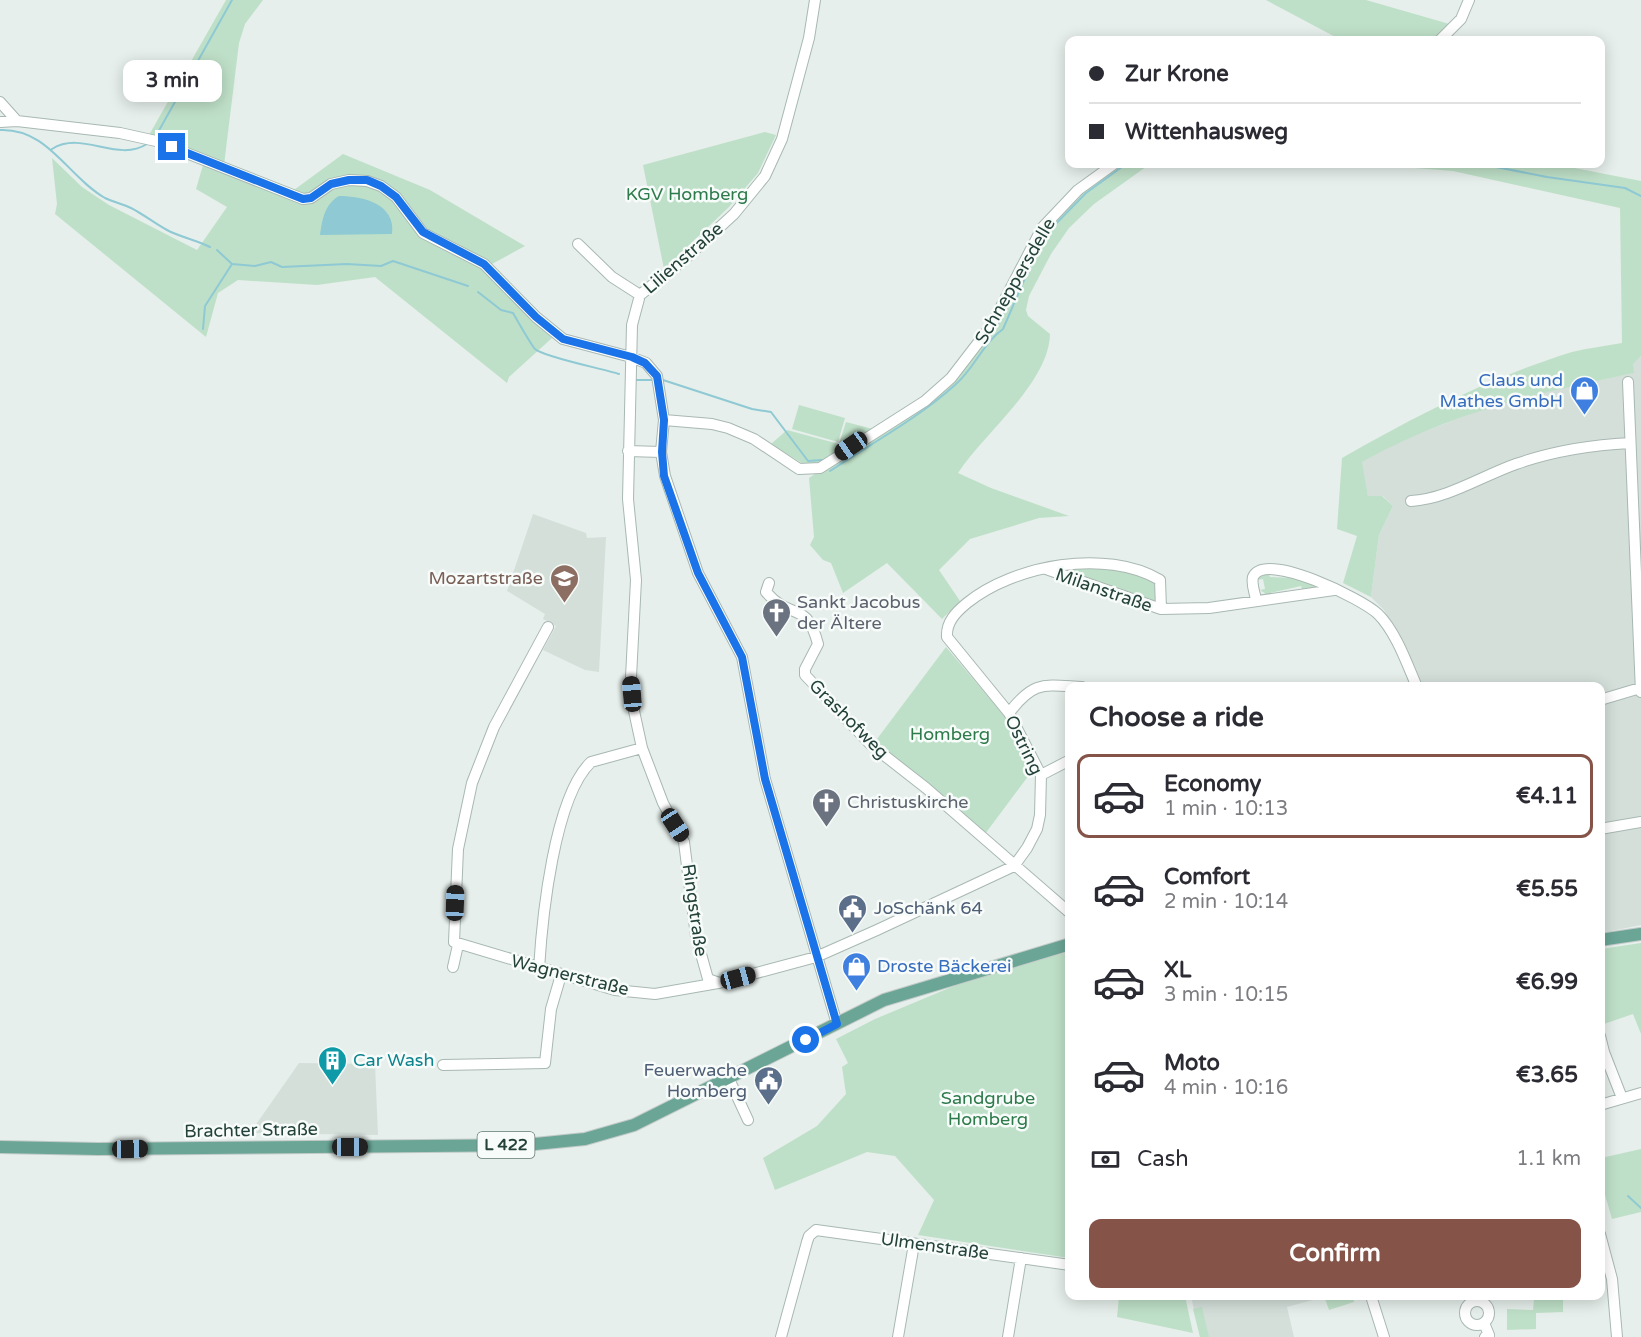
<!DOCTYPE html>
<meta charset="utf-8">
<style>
:root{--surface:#fff;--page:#f2f2f3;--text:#2b2b33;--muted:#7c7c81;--line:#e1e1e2;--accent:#855347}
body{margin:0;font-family:"Varela Round",sans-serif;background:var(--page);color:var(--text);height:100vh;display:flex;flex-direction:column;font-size:22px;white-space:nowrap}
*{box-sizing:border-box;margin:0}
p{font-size:20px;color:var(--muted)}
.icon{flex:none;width:33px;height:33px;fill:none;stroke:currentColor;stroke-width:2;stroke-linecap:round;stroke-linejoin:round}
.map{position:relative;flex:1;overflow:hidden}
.sheet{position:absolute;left:1065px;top:682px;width:540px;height:618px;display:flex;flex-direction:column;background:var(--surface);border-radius:12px;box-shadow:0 3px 15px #0003}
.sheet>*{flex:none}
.hud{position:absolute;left:1065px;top:36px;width:540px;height:132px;border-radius:12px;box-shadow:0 3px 15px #0003;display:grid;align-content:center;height:132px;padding:0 24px;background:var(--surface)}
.end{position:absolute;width:27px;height:27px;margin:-14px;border:8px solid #1a73e8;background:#fff;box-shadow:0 0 0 3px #fff}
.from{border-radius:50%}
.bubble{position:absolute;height:42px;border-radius:12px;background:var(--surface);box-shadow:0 3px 15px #0003;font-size:20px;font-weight:700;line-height:42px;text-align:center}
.car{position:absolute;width:18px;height:36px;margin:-18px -9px;border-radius:8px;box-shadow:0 0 4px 2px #0007;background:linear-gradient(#222 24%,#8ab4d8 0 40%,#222 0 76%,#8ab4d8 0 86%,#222 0)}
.hud b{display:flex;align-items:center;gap:21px;height:57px;font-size:22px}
.hud b+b{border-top:2px solid var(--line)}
.hud i{width:15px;height:15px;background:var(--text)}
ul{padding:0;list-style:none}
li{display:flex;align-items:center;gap:18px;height:84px;margin:0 12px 9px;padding:0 12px;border:3px solid transparent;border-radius:12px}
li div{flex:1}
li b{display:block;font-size:22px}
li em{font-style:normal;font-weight:700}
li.selected{border-color:var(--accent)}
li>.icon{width:54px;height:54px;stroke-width:1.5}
h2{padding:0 24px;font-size:27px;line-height:72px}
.pay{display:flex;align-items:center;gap:15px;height:66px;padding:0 24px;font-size:22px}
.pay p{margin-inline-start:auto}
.primary-button{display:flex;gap:12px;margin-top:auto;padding:12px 24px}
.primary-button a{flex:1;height:69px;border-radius:12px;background:var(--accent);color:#fff;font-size:24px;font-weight:700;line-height:69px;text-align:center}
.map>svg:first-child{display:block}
.built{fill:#d4dfda}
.green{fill:#bfe0c8}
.water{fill:#8ec9d4}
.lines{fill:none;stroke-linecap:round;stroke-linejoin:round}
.stream{stroke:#8ec9d4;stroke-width:2}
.minor-casing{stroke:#a8b8b2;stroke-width:12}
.major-casing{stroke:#c2cac8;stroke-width:14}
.minor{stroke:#fff;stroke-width:10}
.major{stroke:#6aa596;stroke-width:12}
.route{stroke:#1a73e8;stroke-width:8}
.labels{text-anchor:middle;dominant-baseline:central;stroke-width:5;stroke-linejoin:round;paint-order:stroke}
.shield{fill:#f7fbf9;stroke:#637a73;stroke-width:1.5}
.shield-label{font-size:16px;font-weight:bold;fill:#24423a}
.park-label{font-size:18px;fill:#2d7a4b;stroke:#f7fbf9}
.street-label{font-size:18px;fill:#24423a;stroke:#f7fbf9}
.shop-label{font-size:18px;fill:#366cbe;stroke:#f7fbf9;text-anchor:end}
.education-label{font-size:18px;fill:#785e54;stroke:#f7fbf9;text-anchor:end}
.worship-label{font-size:18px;fill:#5b616d;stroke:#f7fbf9;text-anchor:start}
.service-label{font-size:18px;fill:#4e5e75;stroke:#f7fbf9;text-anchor:start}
.culture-label{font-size:18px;fill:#0d838f;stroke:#f7fbf9;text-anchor:start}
</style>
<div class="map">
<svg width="1641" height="1337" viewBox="0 0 1641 1337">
<rect width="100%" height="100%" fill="#e6efeb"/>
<path class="built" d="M1641,356V925L1601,933L1600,687H1421L1384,610L1371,597L1379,535L1393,506L1383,496H1368L1361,462L1397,442L1475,412L1523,396L1633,373L1632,364Z
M533,514L586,533L587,538L606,537L599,672L585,670L543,650L556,626L543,619L545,614L507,591Z
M299,1063L375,1064L378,1135L250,1133Z
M1191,1296H1324V1297L1287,1307L1294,1337H1200Z"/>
<path class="green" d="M226,0H263L245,24L239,43L224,165L149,135Z
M1266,0H1366L1453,25L1431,40H1341Z
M765,132L776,135L758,173L729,207L664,269L643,165Z
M343,154L430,190L525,246L492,264L489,272L530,318L552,338L509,377L507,383L375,277L317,285L238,280L218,293L206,337L55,214L57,204L52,158L82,187L109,205L197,250L227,207L196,189L203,165L294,190Z
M1116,164H1150L1094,204L1069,228L1051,254L1029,296L1026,310L1028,316L1050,334C1049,383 984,433 958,473L991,488L1069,516L1039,518L970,539L939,570L960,601L942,619L887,563L843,593L831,563L823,560L810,545L814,537L809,478L953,378L1050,221Z
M1363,164H1554L1641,181V356L1633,364L1634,373C1536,393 1450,413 1362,462L1368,496H1382L1393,506L1379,535L1371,597L1343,583L1357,536L1337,529L1342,458C1416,416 1491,377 1572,352C1588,348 1606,346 1622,343L1620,208L1453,171Z
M799,405L845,418L838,442L792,429Z
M846,422L873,429L819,462L805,465L771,444L787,430L839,444Z
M1063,567L1117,570L1156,580L1158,597L1151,603L1056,570Z
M1269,574L1270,577L1293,578L1322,587L1302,589L1301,586L1266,594L1260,590L1265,589L1263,579L1257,580L1258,576Z
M946,647L1008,720L1032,771L985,834L874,743Z
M1641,943V1034L1633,1014L1601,1025V949Z
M1069,952V1258L918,1235L934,1200L895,1156L867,1152L775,1190L763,1158L817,1126L846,1094L842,1067L848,1063L836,1039L875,1019L978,976Z
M1641,1149V1212L1612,1219L1601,1181V1158Z
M1185,1296L1193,1333L1117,1317L1119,1297Z
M1324,1296H1353L1354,1302L1329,1310Z
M1563,1298V1312L1536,1313V1329L1507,1330V1309L1533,1310L1534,1299Z
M1202,1307L1209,1337H1200L1193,1309Z"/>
<path class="water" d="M339,196C363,196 396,204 392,234L320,235C322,219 325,204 339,196Z"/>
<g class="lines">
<path class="stream" d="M0,130C48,128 67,176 105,198C113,202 123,204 131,208C143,214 154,223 167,230C180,237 196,240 210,247
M157,134L232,0
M52,149C82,130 117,163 147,144
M1481,164L1547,177L1625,188L1641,196
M1043,237L1086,193L1126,164
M217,250L232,264L255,266L271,262L282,267L347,264L381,266L393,261L468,286
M478,292L501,310L513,313C517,320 532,346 535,349C543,357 604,369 619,374
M203,329L205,306L232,264
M636,380H653
M663,380L752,409L771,412L808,461L822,460
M830,471C872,443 917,419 955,385C974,369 983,343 1003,329L1038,248
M1628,1196L1641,1208"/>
<defs>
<path id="minor" d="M815,0L809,38L782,139L765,176L734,214L686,258L640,295L632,325L628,499L636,580L631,677L634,711L642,748L663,803L684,842L696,936L708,979L719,983L816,957L877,930L1014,866L1027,848L1037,829L1040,815L1041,775L1009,713L947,637C946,622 956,612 967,603C1014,565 1106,548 1160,580L1161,609
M1440,40L1461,19L1469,0
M0,102L17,121
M0,122L17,121L120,133L156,141L303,199L311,198L331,184L349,180L367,181L381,186L396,197L423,233L484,264L536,317L563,339L631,357L646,363L657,376L664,420L661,452L665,476L698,573L742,657L765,779L837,1024
M578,244L612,277L640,295
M1628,382L1641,692
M664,420L712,424L728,428L754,439L799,469L820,468L925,401L951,378L991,326L1042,228L1078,190L1114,164
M628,451L661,452
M1411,501C1447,499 1482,476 1516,464C1553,451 1590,445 1630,443
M1046,569L1161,609L1209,608L1334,590
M769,583L766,592C792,622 806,599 818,644L805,669V675L871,745L926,788L1070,913
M1256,600C1255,593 1251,584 1253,577C1265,550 1364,600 1378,614C1396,632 1407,664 1417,687
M548,627L494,727L472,783L458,849L454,942L615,990L655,994L718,983
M1600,700L1640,688
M1009,713C1034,680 1044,685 1082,687
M1041,775L1070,760
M1600,829L1641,822
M453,967L458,945
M539,969C542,919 554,797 591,762L642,748
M1600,1036L1604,1052L1622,1098
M443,1065L545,1063L551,1009L561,975
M729,1079L748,1120
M1600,1105L1641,1093
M1600,1234L1612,1279L1617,1337
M1371,1296L1384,1337
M1465 1313a12 12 0 1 1 24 0a12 12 0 1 1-24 0Z
M1484,1323L1489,1335L1485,1337
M781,1337L807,1242L809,1236L816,1230L1070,1265
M898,1337L914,1244
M1008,1337L1021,1258"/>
<path id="major" d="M1600,940L1641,934
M0,1147L98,1149L525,1145L585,1139L634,1125L884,1000L1070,944"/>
</defs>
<use href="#minor" class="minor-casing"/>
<use href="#major" class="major-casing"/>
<use href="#minor" class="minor"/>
<use href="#major" class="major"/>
</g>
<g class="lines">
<path class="route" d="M172,147L303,199L311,198L331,184L349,180H367L381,186L396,197L423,232L484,264L536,317L563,339L632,357L645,363L657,376L664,420L662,452L664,476L698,573L742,657L765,779L837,1024L806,1040"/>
</g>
<defs>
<symbol id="shop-pin" viewBox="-11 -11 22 30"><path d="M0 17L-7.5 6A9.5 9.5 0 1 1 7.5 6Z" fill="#3f7fe0" stroke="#f7fbf9"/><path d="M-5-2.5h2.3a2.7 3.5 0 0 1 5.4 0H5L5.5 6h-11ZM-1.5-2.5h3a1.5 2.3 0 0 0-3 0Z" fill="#fff"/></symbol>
<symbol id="school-pin" viewBox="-11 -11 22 30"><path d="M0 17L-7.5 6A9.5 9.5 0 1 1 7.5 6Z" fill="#8d6e63" stroke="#f7fbf9"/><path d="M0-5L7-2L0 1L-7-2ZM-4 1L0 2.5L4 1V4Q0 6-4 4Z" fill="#fff"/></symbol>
<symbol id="church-pin" viewBox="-11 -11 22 30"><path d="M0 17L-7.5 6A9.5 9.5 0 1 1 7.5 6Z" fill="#6b7280" stroke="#f7fbf9"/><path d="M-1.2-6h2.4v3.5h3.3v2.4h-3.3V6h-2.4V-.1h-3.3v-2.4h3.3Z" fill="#fff"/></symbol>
<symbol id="civic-pin" viewBox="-11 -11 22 30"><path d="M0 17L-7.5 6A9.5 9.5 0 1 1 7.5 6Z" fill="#5c6f8a" stroke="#f7fbf9"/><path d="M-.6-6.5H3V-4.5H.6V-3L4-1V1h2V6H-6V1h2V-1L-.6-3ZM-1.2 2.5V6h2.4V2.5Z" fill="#fff"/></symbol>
<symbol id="building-pin" viewBox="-11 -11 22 30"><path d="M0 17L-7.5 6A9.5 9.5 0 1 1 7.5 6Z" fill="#0f9aa8" stroke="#f7fbf9"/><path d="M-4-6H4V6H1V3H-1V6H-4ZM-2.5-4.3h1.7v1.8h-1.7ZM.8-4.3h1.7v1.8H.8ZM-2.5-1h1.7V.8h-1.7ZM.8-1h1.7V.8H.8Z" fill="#fff"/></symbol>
</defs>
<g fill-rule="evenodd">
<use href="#shop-pin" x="1568" y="374" width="33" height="45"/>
<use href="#school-pin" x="548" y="562" width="33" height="45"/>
<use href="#church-pin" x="760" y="596" width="33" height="45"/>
<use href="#church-pin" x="810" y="786" width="33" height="45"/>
<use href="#civic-pin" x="836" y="892" width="33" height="45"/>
<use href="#shop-pin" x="840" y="950" width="33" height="45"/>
<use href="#building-pin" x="316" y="1044" width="33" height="45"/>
<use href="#civic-pin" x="752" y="1064" width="33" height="45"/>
</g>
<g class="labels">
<rect class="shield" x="477.5" y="1132" width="57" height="26" rx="4.5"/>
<g class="shield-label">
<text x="506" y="1145">L 422</text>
</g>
<g class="park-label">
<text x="687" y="194">KGV Homberg</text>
<text x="950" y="734">Homberg</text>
<text x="988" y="1098">Sandgrube<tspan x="988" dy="21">Homberg</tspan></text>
</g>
<g class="street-label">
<text transform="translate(683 258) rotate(-41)">Lilienstraße</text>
<text transform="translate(1015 281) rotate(-60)">Schneppersdelle</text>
<text transform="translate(1104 590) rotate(19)">Milanstraße</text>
<text transform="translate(849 719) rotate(45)">Grashofweg</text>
<text transform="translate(1024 745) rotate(64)">Ostring</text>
<text transform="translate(695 910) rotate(82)">Ringstraße</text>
<text transform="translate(570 975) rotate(14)">Wagnerstraße</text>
<text transform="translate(251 1130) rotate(-1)">Brachter Straße</text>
<text transform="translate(935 1246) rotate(8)">Ulmenstraße</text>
</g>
<g class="shop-label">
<text x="1563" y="380">Claus und<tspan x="1563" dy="21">Mathes GmbH</tspan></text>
<text x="877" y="966" text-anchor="start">Droste Bäckerei</text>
</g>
<g class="education-label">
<text x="543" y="578">Mozartstraße</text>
</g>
<g class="worship-label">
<text x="797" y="602">Sankt Jacobus<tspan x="797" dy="21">der Ältere</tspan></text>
<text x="847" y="802">Christuskirche</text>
</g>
<g class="service-label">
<text x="874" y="908">JoSchänk 64</text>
<text x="747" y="1070" text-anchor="end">Feuerwache<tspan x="747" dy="21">Homberg</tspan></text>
</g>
<g class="culture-label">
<text x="353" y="1060">Car Wash</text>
</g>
</g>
</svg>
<i class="end from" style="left:806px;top:1040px"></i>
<i class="end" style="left:172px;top:147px"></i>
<div class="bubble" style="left:123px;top:60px;width:99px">3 min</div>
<i class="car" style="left:851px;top:446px;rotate:235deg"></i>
<i class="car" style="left:632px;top:694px;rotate:355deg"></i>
<i class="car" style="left:675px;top:825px;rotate:147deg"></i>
<i class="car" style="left:455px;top:903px;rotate:2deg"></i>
<i class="car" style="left:738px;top:978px;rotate:75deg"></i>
<i class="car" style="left:350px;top:1147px;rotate:90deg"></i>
<i class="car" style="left:130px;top:1149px;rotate:89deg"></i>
<div class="hud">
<b><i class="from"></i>Zur Krone</b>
<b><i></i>Wittenhausweg</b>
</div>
<section class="sheet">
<h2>Choose a ride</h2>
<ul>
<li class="selected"><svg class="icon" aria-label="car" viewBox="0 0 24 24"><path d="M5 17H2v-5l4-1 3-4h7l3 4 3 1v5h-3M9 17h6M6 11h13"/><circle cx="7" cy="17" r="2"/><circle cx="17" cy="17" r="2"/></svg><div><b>Economy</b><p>1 min · 10:13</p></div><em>€4.11</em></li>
<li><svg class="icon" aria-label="car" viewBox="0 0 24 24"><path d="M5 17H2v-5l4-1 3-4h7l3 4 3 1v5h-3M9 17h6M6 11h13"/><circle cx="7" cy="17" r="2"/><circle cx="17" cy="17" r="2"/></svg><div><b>Comfort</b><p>2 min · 10:14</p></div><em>€5.55</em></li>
<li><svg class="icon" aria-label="car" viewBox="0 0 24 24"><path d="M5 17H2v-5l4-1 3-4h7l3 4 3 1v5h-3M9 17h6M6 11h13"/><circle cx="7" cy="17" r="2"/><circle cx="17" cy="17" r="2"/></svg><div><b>XL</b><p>3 min · 10:15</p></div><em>€6.99</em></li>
<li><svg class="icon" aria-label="car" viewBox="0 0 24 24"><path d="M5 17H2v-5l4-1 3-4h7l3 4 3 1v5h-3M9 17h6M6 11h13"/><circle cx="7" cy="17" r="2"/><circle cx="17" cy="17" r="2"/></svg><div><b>Moto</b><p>4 min · 10:16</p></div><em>€3.65</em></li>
</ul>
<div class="pay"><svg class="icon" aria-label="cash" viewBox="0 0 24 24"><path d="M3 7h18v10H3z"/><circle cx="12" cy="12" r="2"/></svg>Cash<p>1.1 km</p></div>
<div class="primary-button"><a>Confirm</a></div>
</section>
</div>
